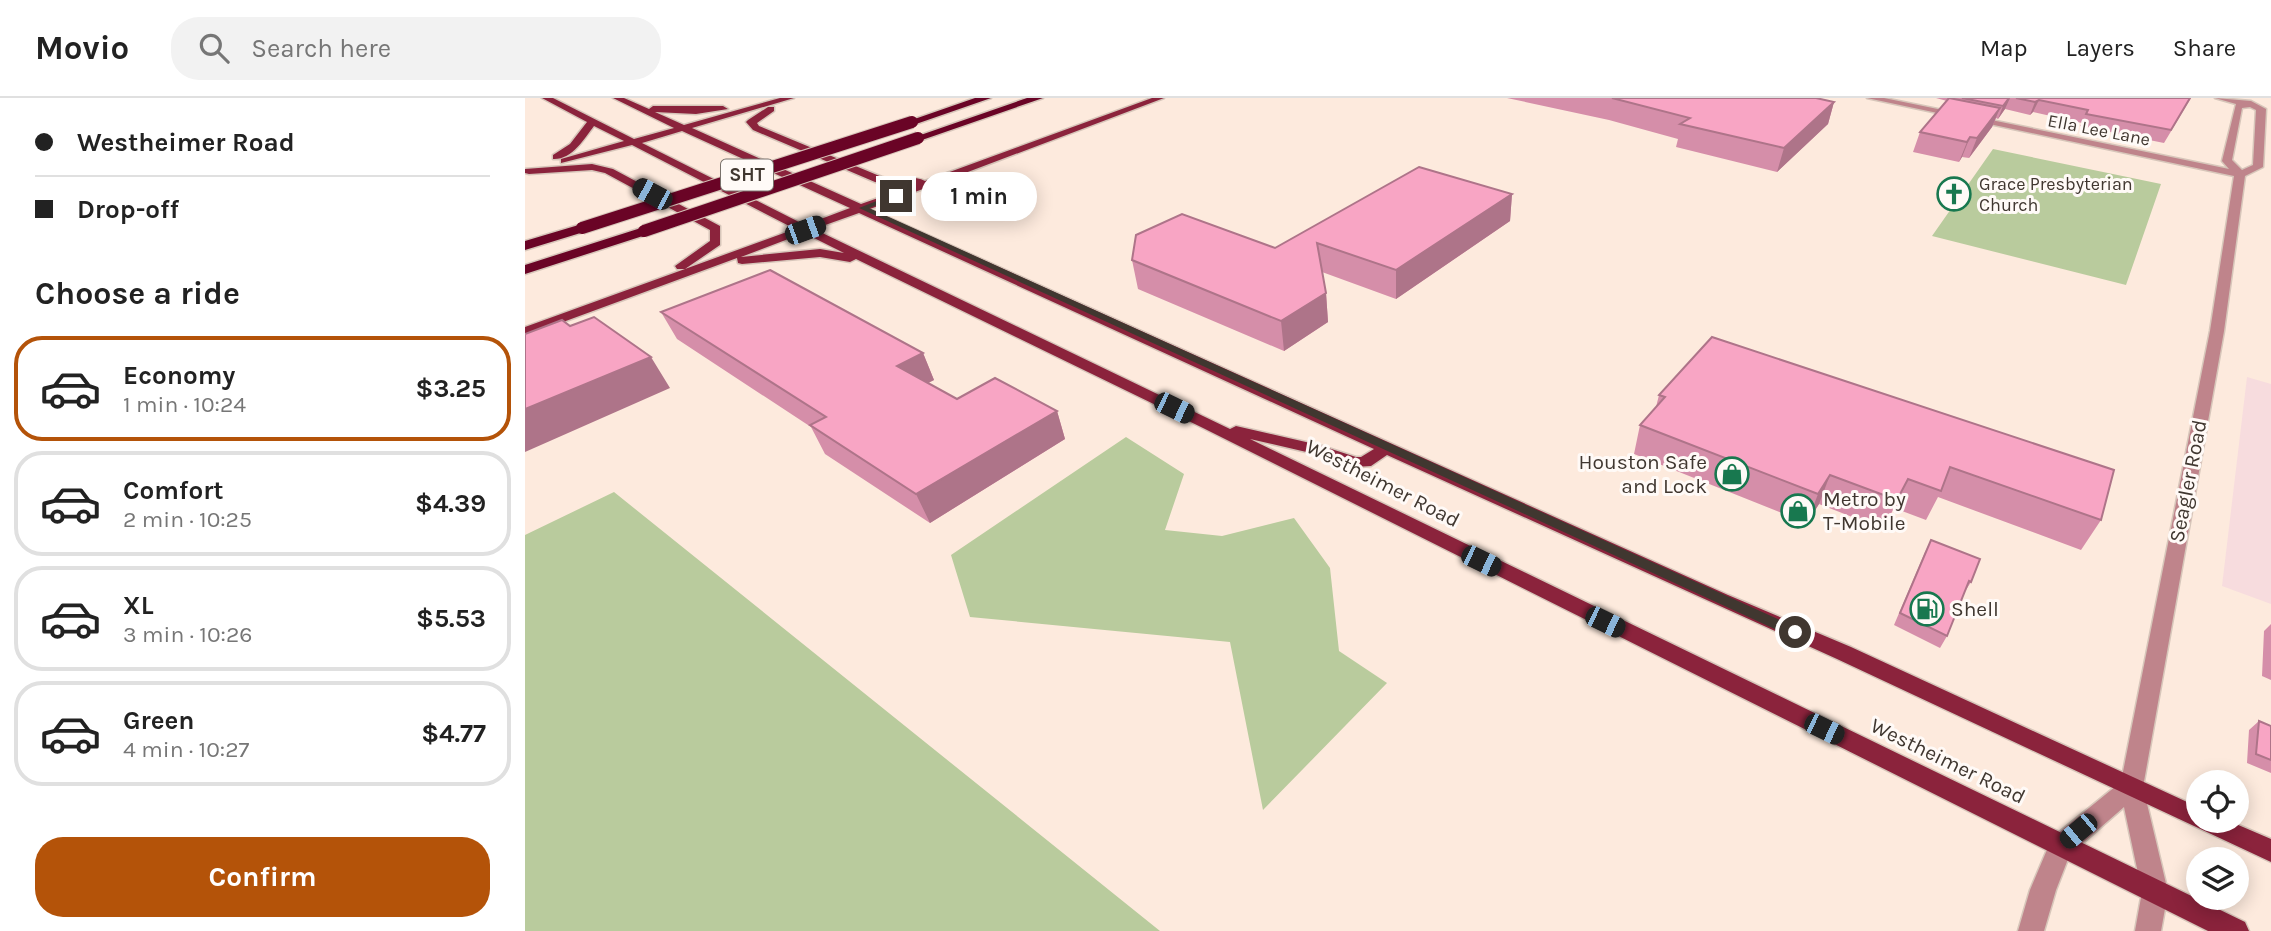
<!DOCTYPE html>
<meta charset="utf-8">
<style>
:root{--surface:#fff;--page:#f2f2f2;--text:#222;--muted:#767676;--line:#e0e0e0;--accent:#b45309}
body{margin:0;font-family:Karla,sans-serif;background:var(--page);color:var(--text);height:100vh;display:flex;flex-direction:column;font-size:26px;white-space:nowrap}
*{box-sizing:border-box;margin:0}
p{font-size:23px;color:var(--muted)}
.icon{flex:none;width:38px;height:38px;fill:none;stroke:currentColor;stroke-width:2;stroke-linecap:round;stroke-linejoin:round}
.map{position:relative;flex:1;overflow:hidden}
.panel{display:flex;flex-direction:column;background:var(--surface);width:525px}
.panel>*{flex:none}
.top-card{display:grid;align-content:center;height:154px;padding:0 35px;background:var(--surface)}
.buttons{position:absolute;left:1661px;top:672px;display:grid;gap:14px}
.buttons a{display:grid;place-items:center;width:63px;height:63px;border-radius:50%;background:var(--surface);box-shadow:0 4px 18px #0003;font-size:35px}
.end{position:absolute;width:32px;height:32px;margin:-16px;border:9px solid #403730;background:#fff;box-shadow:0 0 0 4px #fff}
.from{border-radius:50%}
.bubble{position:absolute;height:49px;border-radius:24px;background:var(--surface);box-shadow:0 4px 18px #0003;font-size:23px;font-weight:700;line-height:49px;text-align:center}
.car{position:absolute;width:21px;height:42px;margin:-21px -10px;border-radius:9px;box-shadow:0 0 5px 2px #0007;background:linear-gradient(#222 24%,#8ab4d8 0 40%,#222 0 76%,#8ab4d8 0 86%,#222 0)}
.top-card b{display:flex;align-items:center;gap:24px;height:66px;font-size:26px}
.top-card b+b{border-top:2px solid var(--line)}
.top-card i{width:18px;height:18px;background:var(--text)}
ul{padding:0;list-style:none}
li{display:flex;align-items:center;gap:21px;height:105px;margin:0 14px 10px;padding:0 21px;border:4px solid var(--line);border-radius:28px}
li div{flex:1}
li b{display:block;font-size:26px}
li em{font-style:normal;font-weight:700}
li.selected{border-color:var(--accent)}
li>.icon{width:63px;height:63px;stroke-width:1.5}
h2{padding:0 35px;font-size:32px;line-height:84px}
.cta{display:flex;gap:14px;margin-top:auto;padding:14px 35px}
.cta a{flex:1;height:80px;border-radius:28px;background:var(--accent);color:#fff;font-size:28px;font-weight:700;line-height:80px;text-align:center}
header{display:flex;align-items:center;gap:42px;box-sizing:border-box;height:98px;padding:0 35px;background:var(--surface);border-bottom:2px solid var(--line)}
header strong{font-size:33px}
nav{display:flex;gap:38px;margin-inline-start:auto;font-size:24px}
.search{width:490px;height:63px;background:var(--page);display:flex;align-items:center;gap:18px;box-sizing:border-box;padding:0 24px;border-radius:28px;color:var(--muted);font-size:26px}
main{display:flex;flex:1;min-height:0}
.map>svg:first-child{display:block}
.education{fill:#f7dcde}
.green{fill:#b9cb9d}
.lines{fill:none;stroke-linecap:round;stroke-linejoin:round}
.minor-casing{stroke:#d7c6ba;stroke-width:3}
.major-casing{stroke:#d7c6ba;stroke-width:3}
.highway-casing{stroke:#d7c6ba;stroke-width:3}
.minor{fill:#bf848b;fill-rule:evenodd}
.major{fill:#8b233c;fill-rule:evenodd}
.highway{fill:#6a0426;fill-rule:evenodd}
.highway-bridge-casing{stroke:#d7c6ba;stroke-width:14;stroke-linecap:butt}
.highway-bridge{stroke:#6a0426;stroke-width:12}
.wall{fill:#d58ea9}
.shaded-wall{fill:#ae7489}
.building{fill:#f8a5c4;stroke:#ae7489;stroke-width:2}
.route{fill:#403730}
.labels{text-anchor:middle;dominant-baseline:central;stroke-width:6;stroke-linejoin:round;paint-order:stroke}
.far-street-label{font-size:18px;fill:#403730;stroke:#fffaf7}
.far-poi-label{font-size:18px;fill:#403730;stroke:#fffaf7;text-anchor:start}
.shield{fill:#fffaf7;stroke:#79726c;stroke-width:2}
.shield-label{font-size:19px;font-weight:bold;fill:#403730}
.poi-label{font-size:21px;fill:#403730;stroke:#fffaf7;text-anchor:start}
.street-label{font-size:21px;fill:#403730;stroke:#fffaf7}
</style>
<header>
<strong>Movio</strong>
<div class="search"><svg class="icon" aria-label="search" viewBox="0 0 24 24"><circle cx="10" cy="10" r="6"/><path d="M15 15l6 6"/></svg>Search here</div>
<nav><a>Map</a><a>Layers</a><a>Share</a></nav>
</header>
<main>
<section class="panel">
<div class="top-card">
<b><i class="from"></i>Westheimer Road</b>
<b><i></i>Drop-off</b>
</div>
<h2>Choose a ride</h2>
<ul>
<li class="selected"><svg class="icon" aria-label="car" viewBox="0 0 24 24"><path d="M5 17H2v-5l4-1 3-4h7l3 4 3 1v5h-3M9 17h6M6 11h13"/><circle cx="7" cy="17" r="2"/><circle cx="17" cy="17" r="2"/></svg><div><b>Economy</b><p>1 min · 10:24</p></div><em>$3.25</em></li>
<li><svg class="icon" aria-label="car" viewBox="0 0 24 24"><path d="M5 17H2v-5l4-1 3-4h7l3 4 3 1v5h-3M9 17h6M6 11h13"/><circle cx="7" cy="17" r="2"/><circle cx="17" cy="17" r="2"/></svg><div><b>Comfort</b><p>2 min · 10:25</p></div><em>$4.39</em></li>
<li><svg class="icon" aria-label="car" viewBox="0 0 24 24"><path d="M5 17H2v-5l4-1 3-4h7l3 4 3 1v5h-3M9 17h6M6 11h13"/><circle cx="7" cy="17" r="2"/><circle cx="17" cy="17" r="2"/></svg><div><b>XL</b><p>3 min · 10:26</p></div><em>$5.53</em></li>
<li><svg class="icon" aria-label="car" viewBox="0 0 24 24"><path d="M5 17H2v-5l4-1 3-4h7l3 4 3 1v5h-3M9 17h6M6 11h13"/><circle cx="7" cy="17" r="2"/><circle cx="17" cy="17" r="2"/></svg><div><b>Green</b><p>4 min · 10:27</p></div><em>$4.77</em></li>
</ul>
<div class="cta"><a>Confirm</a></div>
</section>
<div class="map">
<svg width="1746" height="833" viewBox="0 0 1746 833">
<rect width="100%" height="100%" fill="#fdeadd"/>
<path class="education" d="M1722,279L1746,286V506L1697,488Z"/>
<path class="green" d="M1468,51L1636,86L1601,187L1407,138Z
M601,339L659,376L640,432L697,438L769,420L805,470L814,553L862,585L738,712L705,544L445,519L426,457Z
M89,394L635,833H0V437Z"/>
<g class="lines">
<defs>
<path id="minor" d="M1342,0H1359L1704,71L1697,63L1711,6L1690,0L1726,3L1741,11L1738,69L1720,78L1699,233L1618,689L1643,794L1636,833H1610L1617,794L1599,709L1545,756L1531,792L1519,833H1493L1505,792L1527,740L1596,684L1685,233L1709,78ZM1725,9L1731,12L1728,67L1717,72L1707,62L1717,10Z"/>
<path id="major" d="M17,0H28L109,41L149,30L88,0H99L124,11L128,8H198L203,11L171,16L130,14L159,27L255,0H269L167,30L336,106L390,87L369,88L350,84L228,32L221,24L223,22L243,9H249V13L232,25L234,28L357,79C370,82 389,77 400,83L627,0H639L345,111L1203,497L1326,549L1673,709V723H1704L1746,741V764L1312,561L862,357L846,368L830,369L790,356L725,341L1720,824L1724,833H1683L678,330L331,161L325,164L295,159L217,166L213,165L212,160L0,238V229L160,171H152L150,168L185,143V132L80,75L67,72L4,76L0,75V71L67,66L88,71L195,128V147L160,171L270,131L107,47L36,65V61L99,43L69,28C59,41 47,62 28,61V57L45,46L62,24ZM157,33L325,110L280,127L117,45ZM334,115L849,351L836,359H831L794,347L711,328L705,331L289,131ZM279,135L319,155L295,151L216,159Z"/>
<path id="highway" d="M450,0H466L391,26L381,24Z
M502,0H518L397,42L387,40Z
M57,126L62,127V133L0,152V143Z
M119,129L126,133L124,136L0,176V167Z"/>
</defs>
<use href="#minor" class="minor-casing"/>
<use href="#major" class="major-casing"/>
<use href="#highway" class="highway-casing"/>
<use href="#minor" class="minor"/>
<use href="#major" class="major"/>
<use href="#highway" class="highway"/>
<defs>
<path id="highway-bridge" d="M57,130L387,24
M119,133L393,40"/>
</defs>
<use href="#highway-bridge" class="highway-bridge-casing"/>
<use href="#highway-bridge" class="highway-bridge"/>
</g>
<path class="wall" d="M982,0H1291L1309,4L1303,26L1252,74L1151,49L1153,41L1084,22Z
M1411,0H1666L1639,45L1555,28L1557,25L1508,14L1505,17L1480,11L1473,21L1471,20L1467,29L1444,60L1437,59L1434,64L1388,54L1395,34L1422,3Z
M987,96L985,123L871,201L797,174L801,195L803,224L759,253L613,191L607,162L750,150Z
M136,214L398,255L409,282L403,285L432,301L532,313L540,341L405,425L300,356L286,329L152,241Z
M1187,239L1576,422L1556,452L1413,399L1401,422L1369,410L1358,431L1294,406L1282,425L1109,356L1115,327L1131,309L1134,297Z
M1406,442L1446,484L1439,495L1422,538L1415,550L1369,527L1400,454Z
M1746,526V582L1737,578L1739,533Z
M1734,623L1746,628V675L1722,665L1724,632Z"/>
<path class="shaded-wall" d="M1485,0L1480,11L1473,21L1478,8Z
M1514,2L1508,14L1505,17L1510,4Z
M1309,4L1303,26L1252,74L1259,50Z
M1475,10L1467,29L1444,60L1452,40Z
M1445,39L1437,59L1434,64L1442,44Z
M987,96L985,123L871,201V172Z
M801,195L803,224L759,253L756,223Z
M398,255L409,282L383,295L372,268Z
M126,259L145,290L0,354V311Z
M532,313L540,341L405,425L391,396Z
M1305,377L1294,406L1282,425L1293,396Z"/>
<path class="building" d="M1087,0H1291L1309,4L1259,50L1155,26L1165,20Z
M1424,0L1475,10L1452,40L1445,39L1442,44L1395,34Z
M1437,0H1484L1478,8Z
M1491,0H1665L1646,32L1561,16L1563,12L1514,2L1510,4Z
M894,69L987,96L871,172L792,145L801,195L756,223L607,162L611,137L657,116L750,150Z
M245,172L398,255L372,268L432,301L470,280L532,313L391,396L285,327L301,319L136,214Z
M69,219L126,259L0,311V236L37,222L45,228Z
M1187,239L1589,372L1576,422L1425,369L1416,393L1383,381L1372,402L1305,377L1293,396L1115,327L1140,299L1134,297Z
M1406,442L1455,461L1446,484L1444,483L1422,538L1375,515Z
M1734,623L1746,628V662L1731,656Z"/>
<path class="route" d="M369,96L375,98L344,110L1275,531L1276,534L1275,538H1265L334,110Z"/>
<defs>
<symbol id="church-ring" viewBox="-11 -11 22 22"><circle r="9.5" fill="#fffaf7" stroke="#18784f" stroke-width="1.5"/><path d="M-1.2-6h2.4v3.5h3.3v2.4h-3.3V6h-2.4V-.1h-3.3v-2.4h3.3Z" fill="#18784f"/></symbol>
<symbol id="shop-ring" viewBox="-11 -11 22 22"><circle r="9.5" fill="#fffaf7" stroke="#18784f" stroke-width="1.5"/><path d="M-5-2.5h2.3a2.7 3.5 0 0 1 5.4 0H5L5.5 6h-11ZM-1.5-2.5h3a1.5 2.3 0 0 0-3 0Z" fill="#18784f"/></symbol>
<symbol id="fuel-ring" viewBox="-11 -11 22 22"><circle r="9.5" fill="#fffaf7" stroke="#18784f" stroke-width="1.5"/><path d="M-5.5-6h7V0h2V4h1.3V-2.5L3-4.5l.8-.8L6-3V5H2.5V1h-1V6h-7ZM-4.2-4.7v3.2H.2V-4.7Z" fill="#18784f"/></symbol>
</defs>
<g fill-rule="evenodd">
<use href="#church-ring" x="1410" y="77" width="38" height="38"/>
<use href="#shop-ring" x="1188" y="357" width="38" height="38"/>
<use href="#shop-ring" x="1254" y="394" width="38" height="38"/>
<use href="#fuel-ring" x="1383" y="492" width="38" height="38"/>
</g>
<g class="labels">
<g class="far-street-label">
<text transform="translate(1574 32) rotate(11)">Ella Lee Lane</text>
</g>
<g class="far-poi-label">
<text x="1454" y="86">Grace Presbyterian<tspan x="1454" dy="21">Church</tspan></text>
</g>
<rect class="shield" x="196" y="61.5" width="52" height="31" rx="5"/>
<g class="shield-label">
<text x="222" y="77">SHT</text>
</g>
<g class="poi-label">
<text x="1182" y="364" text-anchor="end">Houston Safe<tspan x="1182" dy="24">and Lock</tspan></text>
<text x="1298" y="401">Metro by<tspan x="1298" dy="24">T-Mobile</tspan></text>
<text x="1426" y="511">Shell</text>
</g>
<g class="street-label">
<text transform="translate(1663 383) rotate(-79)">Seagler Road</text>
<text transform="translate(858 385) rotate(27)">Westheimer Road</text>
<text transform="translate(1423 663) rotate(26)">Westheimer Road</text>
</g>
</g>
</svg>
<div class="buttons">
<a><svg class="icon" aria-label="locate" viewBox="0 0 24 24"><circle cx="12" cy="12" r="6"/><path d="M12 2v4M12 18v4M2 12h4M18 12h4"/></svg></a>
<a><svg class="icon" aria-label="layers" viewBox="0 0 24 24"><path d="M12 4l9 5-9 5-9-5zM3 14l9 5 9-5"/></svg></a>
</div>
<i class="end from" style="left:1270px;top:534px"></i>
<i class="end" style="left:371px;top:98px"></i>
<div class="bubble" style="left:396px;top:74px;width:116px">1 min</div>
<i class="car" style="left:127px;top:96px;rotate:298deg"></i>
<i class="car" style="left:280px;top:132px;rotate:70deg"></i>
<i class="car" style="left:649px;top:310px;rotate:116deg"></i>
<i class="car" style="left:956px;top:463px;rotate:116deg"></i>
<i class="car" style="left:1080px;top:524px;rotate:116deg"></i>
<i class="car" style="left:1299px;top:631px;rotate:116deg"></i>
<i class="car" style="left:1553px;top:733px;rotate:230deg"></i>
</div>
</main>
